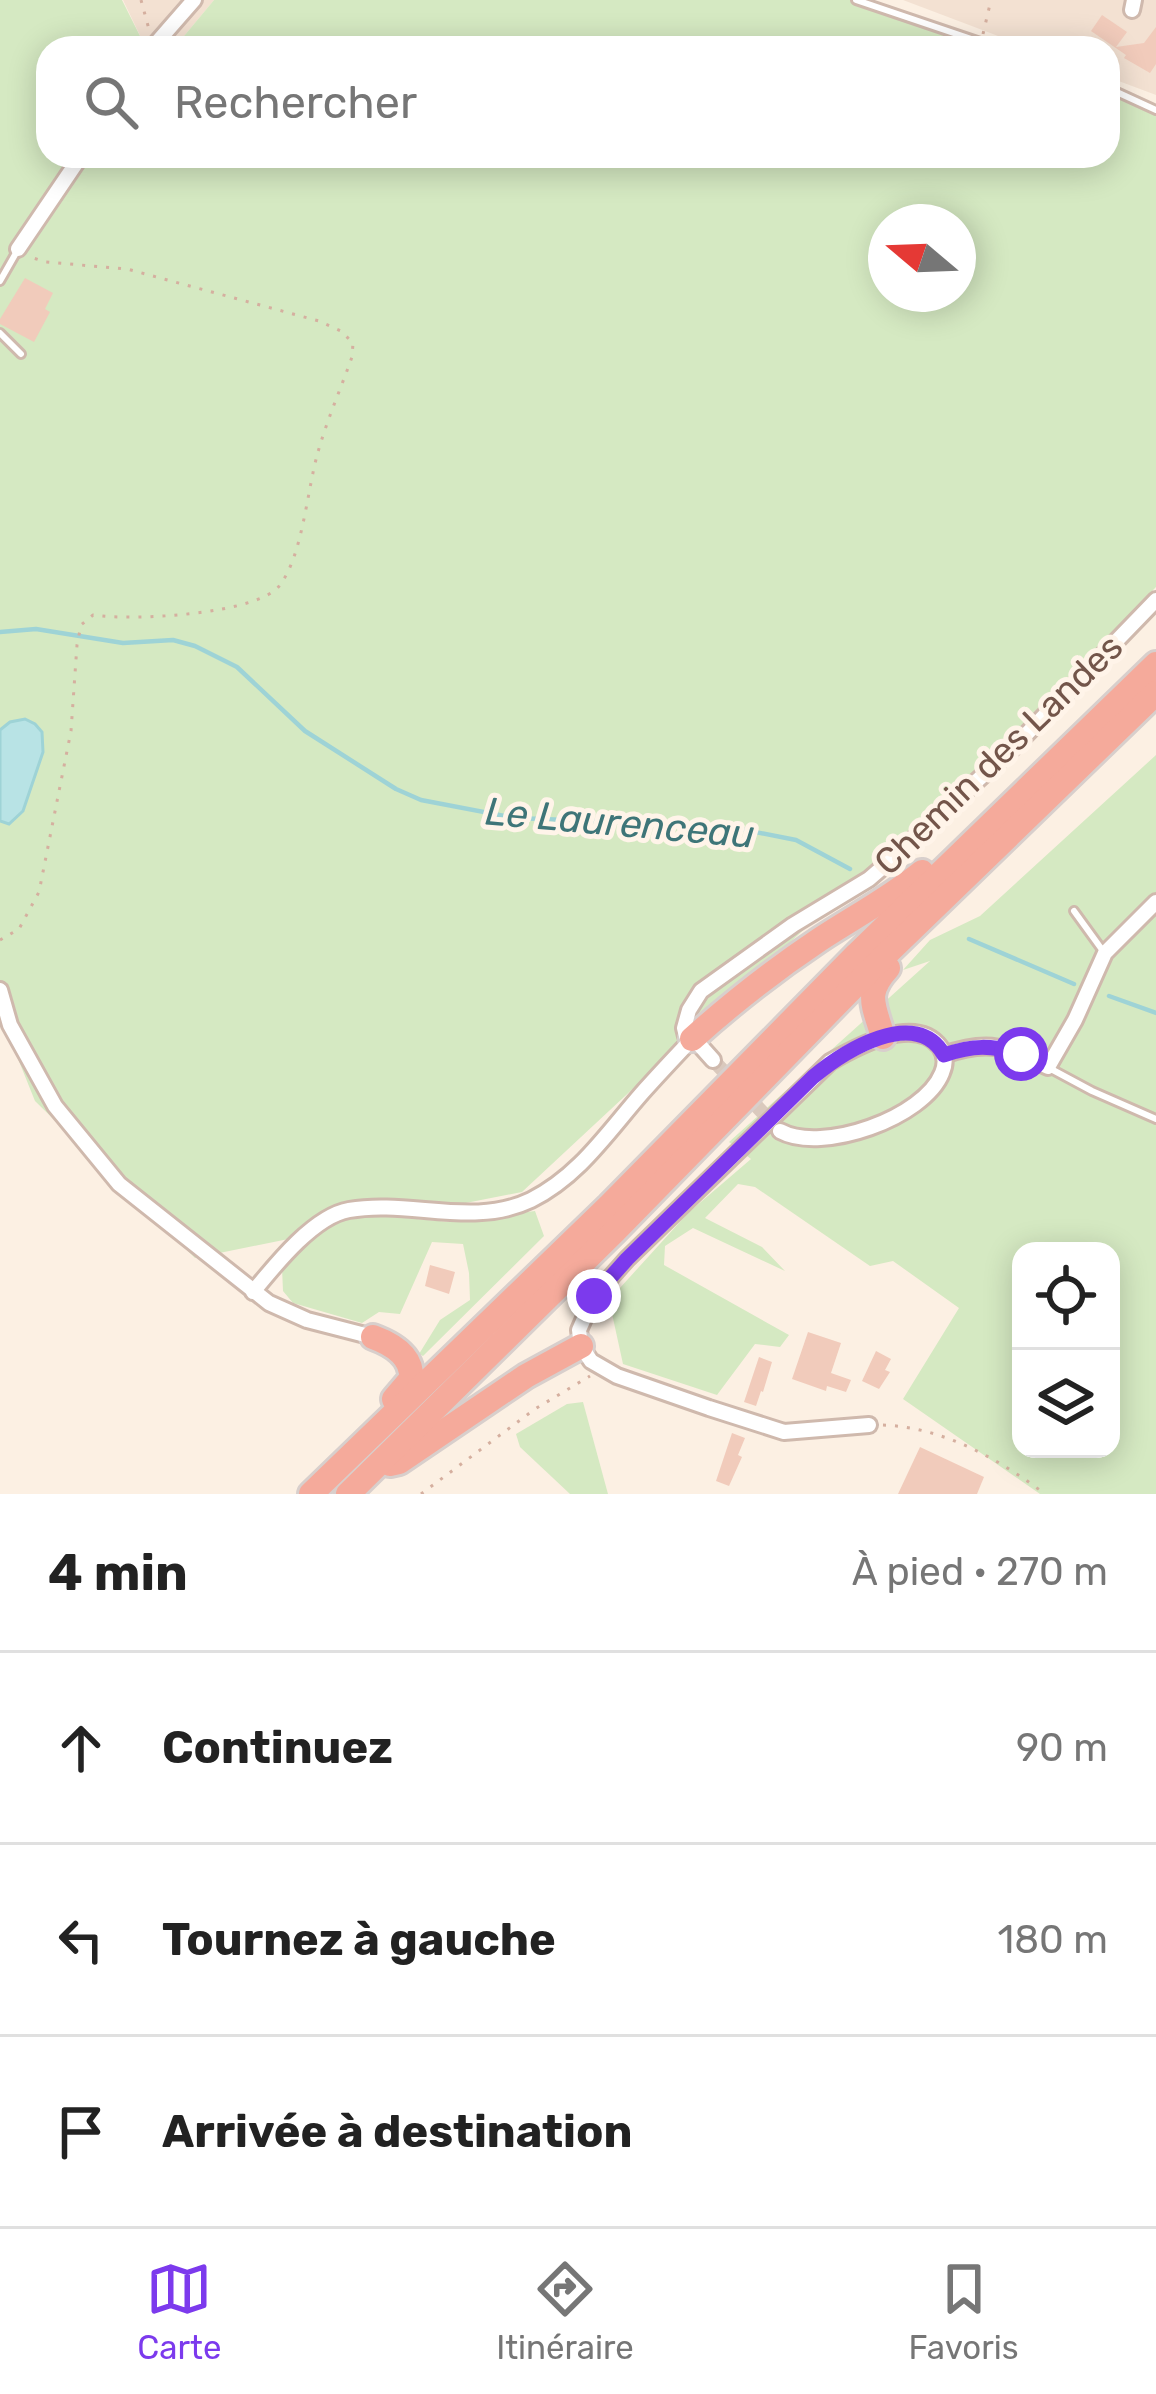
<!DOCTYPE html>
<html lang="fr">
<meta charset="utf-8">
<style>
:root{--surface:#fff;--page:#f6f6f6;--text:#222;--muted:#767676;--line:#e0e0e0;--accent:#7c3aed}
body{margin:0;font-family:Rubik,sans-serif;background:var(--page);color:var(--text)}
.controls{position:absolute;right:36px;bottom:36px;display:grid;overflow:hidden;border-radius:24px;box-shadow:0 6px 30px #0003}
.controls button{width:108px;height:108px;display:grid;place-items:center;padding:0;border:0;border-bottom:3px solid var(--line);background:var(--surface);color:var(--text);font:60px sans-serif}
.compass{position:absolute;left:868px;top:204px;width:108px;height:108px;border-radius:50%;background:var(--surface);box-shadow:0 6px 30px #0003;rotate:289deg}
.stop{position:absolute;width:36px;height:36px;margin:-27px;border:9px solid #7c3aed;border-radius:50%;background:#fff}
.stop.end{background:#7c3aed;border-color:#fff;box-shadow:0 3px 12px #0008}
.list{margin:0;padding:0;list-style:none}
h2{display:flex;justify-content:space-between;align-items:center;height:156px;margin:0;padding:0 48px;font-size:51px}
h2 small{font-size:39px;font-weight:400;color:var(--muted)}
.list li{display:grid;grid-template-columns:78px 1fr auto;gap:36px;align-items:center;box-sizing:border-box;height:192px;padding:0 48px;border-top:3px solid var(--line)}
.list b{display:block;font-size:45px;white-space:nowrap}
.list em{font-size:39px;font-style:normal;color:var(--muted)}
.icon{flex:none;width:66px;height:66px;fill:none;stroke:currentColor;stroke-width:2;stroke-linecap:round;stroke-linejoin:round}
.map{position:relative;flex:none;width:1156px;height:1494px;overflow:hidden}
.search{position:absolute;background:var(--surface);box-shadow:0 6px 30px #0003;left:36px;right:36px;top:36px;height:132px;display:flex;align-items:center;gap:30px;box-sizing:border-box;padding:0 42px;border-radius:36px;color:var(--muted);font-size:45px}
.sheet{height:732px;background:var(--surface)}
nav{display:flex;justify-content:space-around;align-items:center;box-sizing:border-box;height:168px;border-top:3px solid var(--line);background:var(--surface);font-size:33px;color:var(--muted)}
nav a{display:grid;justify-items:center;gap:6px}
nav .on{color:var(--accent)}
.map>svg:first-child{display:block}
</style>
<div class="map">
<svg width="1156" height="1494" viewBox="0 0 1156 1494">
<rect width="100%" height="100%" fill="#fcf0e3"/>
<g fill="#f3e1d2">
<polygon points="123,0 214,0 174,48 146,48"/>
<polygon points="903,0 1156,0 1156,95 1108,77 1108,48 1030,48"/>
</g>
<g fill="#d5e9c2" fill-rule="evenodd">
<path d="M0 0H122L146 48H48V156H1108V90L1156 107V587L1003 744 522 1192 395 1217 450 1222 535 1211 544 1236 423 1356 419 1354 440 1320 470 1300 469 1273 463 1244 432 1242 400 1314 379 1312 362 1323 293 1303 283 1291 282 1268 318 1233 195 1258 35 1101 0 1014ZM886 222H958V294H886Z"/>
<polygon points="214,0 864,0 994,48 174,48"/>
<path d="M1156 755V1494H1040L903 1399 959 1308 893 1261 870 1266 755 1187 738 1184 705 1218 762 1247 785 1271 693 1228 665 1246 664 1265 789 1335 780 1347 755 1344 717 1395 623 1364 609 1300 688 1213 751 1159 729 1142 930 961 903 970 930 940 980 916ZM1021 1251H1111V1449H1021Z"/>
<polygon points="583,1402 608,1494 570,1494 520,1447 516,1434 567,1404"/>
</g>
<polygon fill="#b8e3e5" stroke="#9ed3d6" stroke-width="3" points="25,719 35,724 42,732 43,752 23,811 9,824 0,821 0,730 10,722"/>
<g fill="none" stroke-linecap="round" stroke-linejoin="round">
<g stroke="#9ed3d6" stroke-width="4.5">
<polyline points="0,632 36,629 123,643 173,640 195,646 237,667 305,731 396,789 421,800 515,818 725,826 796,840 850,869"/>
<polyline points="969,939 1074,984"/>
<polyline points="1109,996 1156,1013"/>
</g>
</g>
<g fill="#f1cbbb">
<polygon points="1102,15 1127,32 1116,47 1144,43 1156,27 1156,64 1150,73 1124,58 1126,55 1091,31"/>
<polygon points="25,278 53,293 45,309 50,312 34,342 0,324 0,319"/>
<polygon points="430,1265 455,1272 449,1294 425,1286"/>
<polygon points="808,1332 841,1343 831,1373 851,1380 846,1392 827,1386 826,1391 792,1379"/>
<polygon points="876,1351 891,1359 885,1370 890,1372 879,1389 862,1381"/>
<polygon points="759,1357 772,1362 763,1392 761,1391 756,1406 744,1402"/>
<polygon points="732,1433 745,1438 738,1455 742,1457 729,1486 716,1481"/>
<polygon points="920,1447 984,1477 977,1494 898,1494"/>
</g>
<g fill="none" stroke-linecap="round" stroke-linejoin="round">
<polyline stroke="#dac9bd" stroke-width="14" stroke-dasharray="14 7" stroke-linecap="butt" points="713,1060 780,1131"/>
<g stroke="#cfb9ad" stroke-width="12">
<g id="lane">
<polyline points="856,0 998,48"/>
<polyline points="1108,88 1156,110"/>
<polyline points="0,281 16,253"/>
<polyline points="0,333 21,354"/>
<polyline points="1074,911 1103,951"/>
<polyline points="1051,1069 1092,1091 1156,1119"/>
</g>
</g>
<g stroke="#cfb9ad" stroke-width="20">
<g id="street">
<polyline points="1132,10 1134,0"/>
<polyline points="152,48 194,0"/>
<polyline points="18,249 81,156"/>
<polyline points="0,990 10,1025 55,1106 119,1184 269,1303 307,1320 373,1337"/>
<path d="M944 1055C989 1039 1006 1047 1048 1067L1075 1020 1105 953 1156 902"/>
<polyline points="713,1060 696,1041 686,1036 684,1028 689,1010 701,991 793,925 869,879 884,866 1015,746 1156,600"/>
<path d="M780 1131C822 1154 924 1118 942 1073 946 1064 946 1056 940 1047 915 1014 856 1047 830 1062L627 1259 594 1296 579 1330 581 1346 591 1361 617 1376 709 1408 784 1432 869 1425"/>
<path d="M253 1292C275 1265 314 1216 349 1210 409 1199 473 1228 531 1200 579 1176 607 1133 642 1093 658 1075 675 1057 692 1039"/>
</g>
</g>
<g stroke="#d8cfcc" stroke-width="30">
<g id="highway">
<path d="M883 1037C874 1005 864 994 888 968"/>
<path d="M692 1039C732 1003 774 970 819 940 854 917 890 898 922 872"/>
<path d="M373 1337C392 1344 413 1356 411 1379L394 1399"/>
<polyline points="390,1464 399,1462 526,1376 581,1346"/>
<polyline points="311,1494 609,1206 857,954 1156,664"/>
<polyline points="348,1494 615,1231 869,971 1156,693"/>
</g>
</g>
<g stroke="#d5af9f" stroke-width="3" stroke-dasharray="3 9" stroke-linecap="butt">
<polyline points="141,0 150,33"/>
<polyline points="983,34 991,0"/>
<path d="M0 940 19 929 39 892 71 731 77 645 81 625 93 615C130 621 258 615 280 585 303 554 307 490 318 452 327 420 341 388 352 357L353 343 341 331 319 321 127 269 46 262 30 257"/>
<path d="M883 1425C942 1427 999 1459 1045 1494"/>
<polyline points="421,1494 535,1409 590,1376"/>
</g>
<use href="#lane" stroke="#fff" stroke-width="6"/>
<use href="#street" stroke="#fff" stroke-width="14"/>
<use href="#highway" stroke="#f5aa9b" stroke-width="24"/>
</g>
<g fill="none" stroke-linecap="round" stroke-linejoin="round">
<path stroke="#7c3aed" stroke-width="15" d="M594 1296 627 1259 813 1077C843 1052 916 1005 944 1055 973 1045 991 1045 1021 1054"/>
</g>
<g text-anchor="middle" stroke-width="10" stroke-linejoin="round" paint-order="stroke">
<g font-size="36" fill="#73554a" stroke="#fff4e9">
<text transform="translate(998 754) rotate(-44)" y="13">Chemin des Landes</text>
</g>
<g font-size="39" font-style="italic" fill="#3e7578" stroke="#fff4e9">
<text transform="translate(620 822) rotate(5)" y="14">Le Laurenceau</text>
</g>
</g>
</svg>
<div class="controls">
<button><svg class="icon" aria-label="locate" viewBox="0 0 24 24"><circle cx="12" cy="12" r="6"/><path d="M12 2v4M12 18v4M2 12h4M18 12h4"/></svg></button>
<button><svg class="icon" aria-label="layers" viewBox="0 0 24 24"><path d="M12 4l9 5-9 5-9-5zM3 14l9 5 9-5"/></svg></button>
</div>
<svg class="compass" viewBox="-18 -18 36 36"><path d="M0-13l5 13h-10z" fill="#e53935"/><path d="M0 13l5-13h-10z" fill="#767676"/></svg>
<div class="stop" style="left:1021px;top:1054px"></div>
<div class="stop end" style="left:594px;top:1296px"></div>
<div class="search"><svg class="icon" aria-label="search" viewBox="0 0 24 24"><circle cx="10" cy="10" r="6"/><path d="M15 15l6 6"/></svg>Rechercher</div>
</div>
<section class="sheet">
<h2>4 min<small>À pied · 270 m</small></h2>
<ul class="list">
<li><svg class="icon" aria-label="ahead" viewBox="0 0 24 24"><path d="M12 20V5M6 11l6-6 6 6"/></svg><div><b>Continuez</b></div><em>90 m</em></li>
<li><svg class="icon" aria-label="left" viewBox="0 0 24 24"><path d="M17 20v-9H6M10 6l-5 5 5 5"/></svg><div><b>Tournez à gauche</b></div><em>180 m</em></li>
<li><svg class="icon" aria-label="arrive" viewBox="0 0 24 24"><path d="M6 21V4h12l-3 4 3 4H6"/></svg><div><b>Arrivée à destination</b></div></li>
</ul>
</section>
<nav>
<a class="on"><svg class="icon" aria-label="map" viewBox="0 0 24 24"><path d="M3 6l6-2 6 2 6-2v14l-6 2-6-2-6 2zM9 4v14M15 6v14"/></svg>Carte</a>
<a><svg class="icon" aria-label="directions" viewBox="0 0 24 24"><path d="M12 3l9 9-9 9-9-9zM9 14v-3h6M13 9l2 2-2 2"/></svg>Itinéraire</a>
<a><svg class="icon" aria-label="saved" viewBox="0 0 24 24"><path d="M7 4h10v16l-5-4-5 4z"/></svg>Favoris</a>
</nav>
